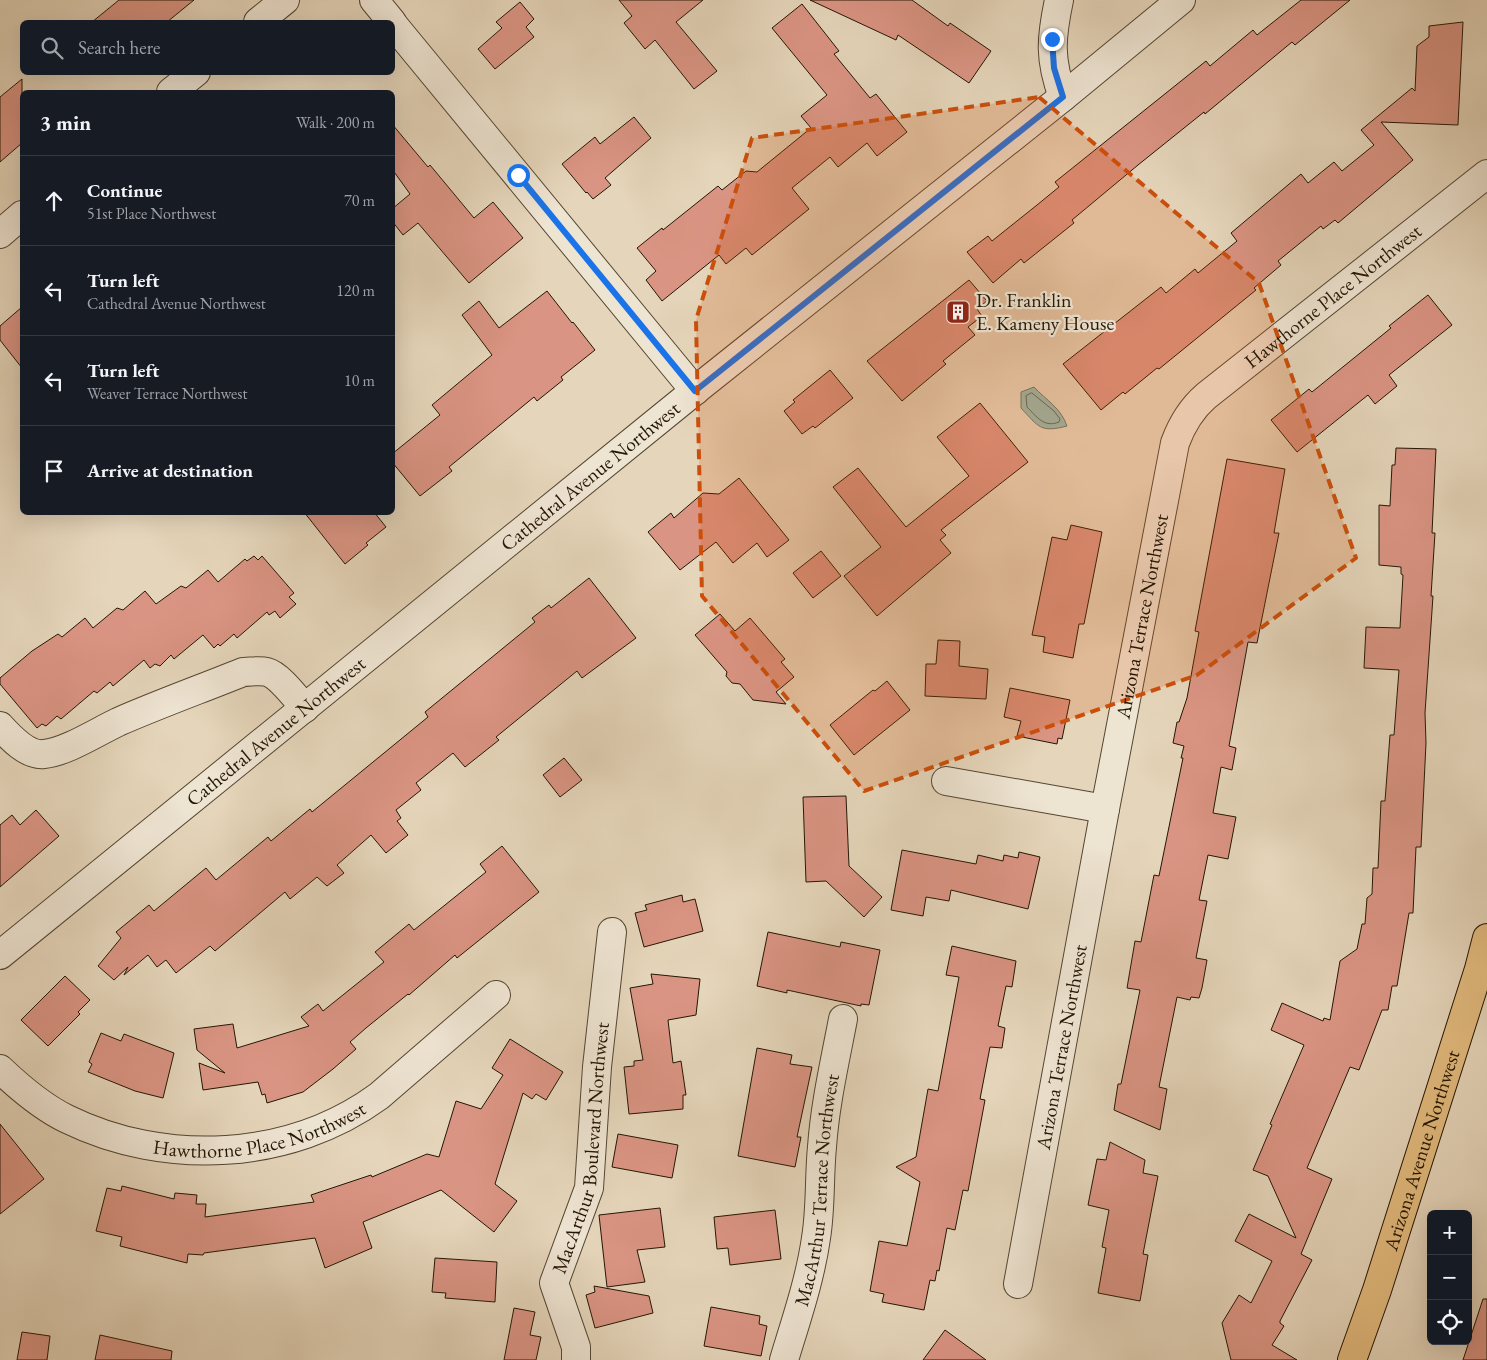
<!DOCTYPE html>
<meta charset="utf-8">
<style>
:root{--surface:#171b24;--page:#242831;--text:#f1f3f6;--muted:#9ea1a6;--line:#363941}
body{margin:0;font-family:"EB Garamond",serif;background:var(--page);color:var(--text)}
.controls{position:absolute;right:15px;bottom:15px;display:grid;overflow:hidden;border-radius:8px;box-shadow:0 5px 20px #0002}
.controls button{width:45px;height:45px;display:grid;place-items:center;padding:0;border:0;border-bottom:1px solid var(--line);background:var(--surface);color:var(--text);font:25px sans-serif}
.stop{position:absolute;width:15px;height:15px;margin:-11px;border:4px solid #1a73e8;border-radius:50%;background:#fff}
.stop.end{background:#1a73e8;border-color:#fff;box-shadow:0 1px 5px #0008}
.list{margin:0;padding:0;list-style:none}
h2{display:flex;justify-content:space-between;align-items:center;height:65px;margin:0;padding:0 20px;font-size:21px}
h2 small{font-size:16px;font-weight:400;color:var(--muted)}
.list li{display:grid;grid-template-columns:32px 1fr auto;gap:15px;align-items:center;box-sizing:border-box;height:90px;padding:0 20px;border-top:1px solid var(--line)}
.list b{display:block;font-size:19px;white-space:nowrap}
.list p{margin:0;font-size:16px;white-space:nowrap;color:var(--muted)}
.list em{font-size:16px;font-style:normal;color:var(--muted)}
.icon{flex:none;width:28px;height:28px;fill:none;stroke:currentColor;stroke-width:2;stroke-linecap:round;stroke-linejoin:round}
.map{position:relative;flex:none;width:1487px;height:1360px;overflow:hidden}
.search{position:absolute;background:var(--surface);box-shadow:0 5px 20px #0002;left:20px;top:20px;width:375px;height:55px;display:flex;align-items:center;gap:12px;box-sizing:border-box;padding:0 18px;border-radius:8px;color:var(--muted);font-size:19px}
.panel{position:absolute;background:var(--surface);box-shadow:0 5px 20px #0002;left:20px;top:90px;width:375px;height:425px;border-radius:8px}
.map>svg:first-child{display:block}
</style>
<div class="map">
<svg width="1487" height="1360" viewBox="0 0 1487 1360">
<rect width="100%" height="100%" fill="#e5d5ba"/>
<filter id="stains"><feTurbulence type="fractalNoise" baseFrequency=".004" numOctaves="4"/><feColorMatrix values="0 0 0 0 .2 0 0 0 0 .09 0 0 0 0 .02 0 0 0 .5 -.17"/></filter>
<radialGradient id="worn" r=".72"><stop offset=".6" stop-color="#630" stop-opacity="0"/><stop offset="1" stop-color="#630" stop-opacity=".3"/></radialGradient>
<path fill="#96b9ad" stroke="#687869" d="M1034 387C1046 400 1061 408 1067 426 1040 433 1039 427 1021 408V392Z"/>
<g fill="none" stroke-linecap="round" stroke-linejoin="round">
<path stroke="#5d6858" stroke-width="1" d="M1032 393 1054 411 1060 419 1059 422C1044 428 1037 417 1027 407L1026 396Z"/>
</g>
<g fill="#da9483" stroke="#241604">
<polygon points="119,0 194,0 167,22 92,22"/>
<polygon points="619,0 703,0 676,22 717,71 694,89 655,40 645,49 624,23 632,16"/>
<polygon points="810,0 912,0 948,26 950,23 991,51 969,83 898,35 896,40"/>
<polygon points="1301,0 1350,0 1295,45 1292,42 1205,114 1204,112 1138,165 1072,220 1074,223 1024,263 1021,259 993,283 967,252 988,236 992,241 1037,205 1059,187 1055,182 1206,61 1210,66 1253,30 1257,35"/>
<polygon points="520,2 534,19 526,27 534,37 495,69 478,49 502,28 496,22"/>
<polygon points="802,4 839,51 834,54 870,98 876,94 907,132 877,156 867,143 838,167 830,157 792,188 809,209 752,255 746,248 726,264 719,255 662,301 646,280 656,271 637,248 662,228 663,230 718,186 722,190 746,171 757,172 811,128 801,116 827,95 772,28"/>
<polygon points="1463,22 1458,125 1381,122 1413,160 1338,223 1335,220 1323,229 1321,226 1278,261 1281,265 1254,288 1256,290 1159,369 1157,368 1125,394 1123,392 1101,410 1063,364 1161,287 1166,293 1195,269 1198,273 1237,241 1231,233 1301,174 1308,183 1334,162 1342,171 1374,145 1361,130 1412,88 1415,91 1417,46 1429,37 1429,26"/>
<polygon points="22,79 22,143 0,162 0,97"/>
<polygon points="634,117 651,138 605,178 611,185 593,199 587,192 586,193 562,164 595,137 600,144"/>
<polygon points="392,124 428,167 430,165 474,218 493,202 523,238 469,283 418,223 403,235 392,221 392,209 410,194 392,169"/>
<polygon points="969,280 987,301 977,309 982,316 968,327 975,335 943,361 946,364 902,401 867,361"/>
<polygon points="547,291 572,323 573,322 595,350 561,377 563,380 537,401 534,397 449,467 452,471 420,496 392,462 392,454 440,415 432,405 492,355 462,315 479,301 499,328"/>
<polygon points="1428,295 1452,325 1389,375 1397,386 1375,404 1368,395 1297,452 1271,420 1309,389 1312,392 1391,328 1389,326"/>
<polygon points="22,307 22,368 0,340 0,326"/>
<polygon points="830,370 853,398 815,428 813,426 802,434 784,411 795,402 793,400"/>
<polygon points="980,403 1028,462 941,530 946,535 940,540 951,553 877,616 844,576 881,547 833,487 858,468 906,527 969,476 937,437"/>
<polygon points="1396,448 1436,449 1432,533 1435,533 1431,596 1433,596 1425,713 1426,743 1421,847 1416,847 1413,913 1409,913 1397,986 1392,986 1388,1010 1382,1010 1359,1070 1350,1067 1307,1168 1332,1179 1301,1254 1312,1260 1280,1321 1280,1323 1284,1326 1272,1345 1297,1360 1231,1360 1222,1323 1239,1295 1251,1303 1272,1261 1235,1241 1249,1214 1296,1238 1268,1176 1253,1170 1272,1125 1270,1124 1304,1045 1271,1030 1282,1003 1323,1021 1324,1018 1330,1020 1340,961 1357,949 1362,924 1365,924 1367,898 1372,894 1373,868 1378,868 1381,801 1385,801 1390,735 1394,735 1399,670 1364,668 1366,627 1400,628 1403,575 1401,574 1401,567 1379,565 1379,505 1390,506 1392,465 1395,465"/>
<polygon points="1227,459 1285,469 1274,533 1279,533 1257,643 1248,642 1229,746 1236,748 1232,770 1221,767 1213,813 1236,817 1228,859 1208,855 1199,900 1207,901 1196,958 1207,960 1202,988 1199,998 1191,997 1190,1000 1177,997 1159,1087 1167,1089 1160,1130 1114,1110 1118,1084 1121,1084 1140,990 1127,988 1135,941 1141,942 1154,875 1159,876 1183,758 1181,758 1184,746 1173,743 1177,722 1179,722 1187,698 1199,632 1195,631"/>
<polygon points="739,478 789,540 767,557 757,543 733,563 716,542 680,570 648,532 671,513 674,518 703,493 719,494"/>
<polygon points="304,512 374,512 386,527 366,543 368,545 345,564"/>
<polygon points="1071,525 1102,532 1084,624 1079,624 1073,658 1043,652 1045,637 1032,635 1052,537 1067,540"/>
<polygon points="821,551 841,576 813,598 793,573"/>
<polygon points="254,556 258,560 262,556 294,593 289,597 296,604 280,618 275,611 269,615 267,612 237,638 234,634 220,646 218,644 214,648 203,635 174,659 171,655 160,666 155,664 150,668 144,660 113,686 110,682 97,693 94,691 61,719 57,716 46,726 42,724 37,728 0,684 0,678 32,651 58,634 62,637 85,618 93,628 117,608 123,610 145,591 156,604 181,586 186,588 208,570 218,582 245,559 247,561"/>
<polygon points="589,578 636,638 582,678 577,671 496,737 499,740 465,767 453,753 416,783 421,790 396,810 401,818 397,821 408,835 386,853 371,835 337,865 344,873 327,886 317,877 290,899 285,892 215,951 210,946 176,973 166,960 157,967 148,955 124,975 128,967 114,980 98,966 121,938 116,932 149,905 154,911 206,868 216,880 268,837 271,841 310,809 312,812 428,717 425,712 535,622 532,618 549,605 551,608"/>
<polygon points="720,614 735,631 750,618 785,659 781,662 794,677 776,692 786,704 753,700 740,684 732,683 726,676 727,672 695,635"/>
<polygon points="938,640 960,641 959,666 988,669 986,699 925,696 926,664 936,664"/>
<polygon points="887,681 910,710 854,755 830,725 873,690 875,691"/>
<polygon points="1010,688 1070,700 1062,739 1058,738 1057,744 1017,736 1021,721 1004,717"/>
<polygon points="564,758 582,780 560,797 543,775"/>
<polygon points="846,796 849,866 882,897 864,917 826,881 806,882 803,797"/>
<polygon points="36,810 59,836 0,887 0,825 12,815 20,825"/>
<polygon points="502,846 539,892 457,958 455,955 409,995 408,994 366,1028 350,1042 356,1049 333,1069 303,1092 267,1103 265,1094 262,1095 258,1082 203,1090 199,1063 225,1073 197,1050 194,1029 233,1024 237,1048 309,1026 301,1017 318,1004 323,1011 384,962 375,952 409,924 414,930 486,872 480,864"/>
<polygon points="902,850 976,864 978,855 1003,861 1004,855 1018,858 1019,852 1040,857 1028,909 951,890 949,901 926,897 923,916 891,910"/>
<polygon points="682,895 683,902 695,899 703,931 644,947 635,913 647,910 645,905"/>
<polygon points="768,932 840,947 841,942 880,950 869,1005 861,1004 861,1006 787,990 787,993 757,986"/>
<polygon points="952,946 1016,961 1012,987 1006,986 998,1026 1005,1028 1002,1048 990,1047 980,1099 985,1100 968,1191 963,1190 955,1230 947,1228 939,1271 937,1270 935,1281 930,1280 924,1310 882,1302 884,1294 870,1291 879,1241 907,1246 920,1182 896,1167 916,1157 928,1089 938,1091 959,977 946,975"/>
<polygon points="651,974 700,979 696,1015 668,1020 673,1063 681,1061 686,1095 683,1095 683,1109 629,1114 624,1067 634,1066 634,1061 643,1060 630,988 653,984"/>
<polygon points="65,976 90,1000 78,1012 80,1014 48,1046 21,1020"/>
<polygon points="101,1033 121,1041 124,1034 174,1053 163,1098 135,1091 88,1072 92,1064 89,1062"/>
<polygon points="510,1039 563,1072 546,1100 536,1094 532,1099 523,1093 495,1184 517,1201 494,1232 441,1190 363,1222 372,1248 325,1268 315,1238 204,1253 203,1255 188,1254 187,1263 120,1246 122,1237 96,1231 107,1188 121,1191 122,1186 174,1199 175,1193 197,1195 196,1204 206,1204 205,1217 314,1202 311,1195 371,1175 372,1177 427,1154 439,1157 456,1101 481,1109 503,1075 492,1068"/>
<polygon points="757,1048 792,1055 790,1064 812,1067 797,1137 801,1137 795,1167 738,1156"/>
<polygon points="0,1124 44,1179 0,1214"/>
<polygon points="618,1134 678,1145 672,1178 612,1167"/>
<polygon points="1110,1142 1145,1160 1143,1173 1158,1176 1143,1254 1148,1255 1140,1301 1098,1293 1106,1248 1102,1247 1109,1210 1088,1205 1097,1159 1106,1160"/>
<polygon points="660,1208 665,1247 637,1250 645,1282 607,1287 599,1215"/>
<polygon points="775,1210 781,1259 730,1265 728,1248 717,1249 714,1217"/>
<polygon points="435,1258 497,1262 495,1302 445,1298 446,1293 432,1292"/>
<polygon points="594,1286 649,1296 653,1313 595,1328 586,1295 595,1292"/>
<polygon points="1483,1299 1487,1299 1487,1360 1463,1360"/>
<polygon points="711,1307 760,1316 759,1324 767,1326 761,1356 704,1346"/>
<polygon points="514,1308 535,1312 530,1335 541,1337 536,1360 504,1360"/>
<polygon points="945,1330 986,1360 923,1360"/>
<polygon points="22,1332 50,1336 47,1360 17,1360"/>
<polygon points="100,1335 172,1351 171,1360 95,1360"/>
</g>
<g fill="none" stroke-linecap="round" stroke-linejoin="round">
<g stroke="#544632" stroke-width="30">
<g id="minor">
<polyline points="374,0 392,22"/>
<path d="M1059 0C1051 38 1049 59 1063 97"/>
<polyline points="258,22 285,0"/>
<polyline points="392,23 695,391"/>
<polyline points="171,92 196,72"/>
<polyline points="0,234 22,215"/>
<path d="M0 726C10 737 27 756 44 754 66 752 97 732 118 722 159 704 201 689 243 672 251 672 259 670 267 672 279 675 296 698 305 708"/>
<polyline points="946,781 1105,809"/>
<path id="s1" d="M0 955 702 385 1063 97 1181 0"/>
<path id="s2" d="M0 1069C20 1088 42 1107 67 1119 165 1167 290 1161 379 1096L496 995"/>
<path id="s3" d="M1018 1284 1105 809 1175 443C1182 424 1191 409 1206 396L1487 174"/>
<path id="s4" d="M576 1360V1347L554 1283 589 1188 597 1067 612 932"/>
<path id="s5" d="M784 1360C796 1320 810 1280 816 1238 821 1208 819 1177 822 1147 825 1104 835 1061 843 1019"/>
</g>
</g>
<g stroke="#241604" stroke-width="30">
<g id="primary">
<path id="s6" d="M1352 1360 1377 1290 1479 969 1487 938"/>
</g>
</g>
<use href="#minor" stroke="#eee4d2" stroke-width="28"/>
<use href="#primary" stroke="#e2ba7d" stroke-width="28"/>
</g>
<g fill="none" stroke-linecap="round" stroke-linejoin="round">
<polyline stroke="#1a73e8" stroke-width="6" points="518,175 695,391 1063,97 1054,68 1052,39"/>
</g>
<path fill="#cb4f0b" fill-opacity="0.2" stroke="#cb4f0b" stroke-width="4" stroke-dasharray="10 6" stroke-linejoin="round" d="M1039 97 1259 283 1356 558 1197 675 864 791 702 596 696 320 752 138Z"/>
<defs>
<g id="building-square" transform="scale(1.25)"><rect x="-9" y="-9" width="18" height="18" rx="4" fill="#8f2418" stroke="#eee4d2"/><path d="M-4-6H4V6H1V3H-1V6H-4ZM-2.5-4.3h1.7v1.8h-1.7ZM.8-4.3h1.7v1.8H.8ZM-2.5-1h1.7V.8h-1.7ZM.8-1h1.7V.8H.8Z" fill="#fff"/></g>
</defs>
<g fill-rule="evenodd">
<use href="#building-square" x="958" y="312"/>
</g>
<g text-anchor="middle" stroke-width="4.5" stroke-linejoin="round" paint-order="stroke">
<g font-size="20" fill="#241604" stroke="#eee4d2">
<text dy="7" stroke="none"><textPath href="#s3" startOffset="1074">Hawthorne Place Northwest</textPath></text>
<text dy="7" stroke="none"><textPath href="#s1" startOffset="760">Cathedral Avenue Northwest</textPath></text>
<text dy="7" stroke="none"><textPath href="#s3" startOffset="679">Arizona Terrace Northwest</textPath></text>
<text dy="7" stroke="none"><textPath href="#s1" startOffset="355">Cathedral Avenue Northwest</textPath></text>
<text dy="7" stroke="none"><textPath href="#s3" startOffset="241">Arizona Terrace Northwest</textPath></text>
<text dy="7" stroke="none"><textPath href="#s2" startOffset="284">Hawthorne Place Northwest</textPath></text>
<text dy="7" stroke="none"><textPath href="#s4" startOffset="220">MacArthur Boulevard Northwest</textPath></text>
<text dy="7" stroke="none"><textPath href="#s6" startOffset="221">Arizona Avenue Northwest</textPath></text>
<text dy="7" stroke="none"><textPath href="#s5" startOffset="174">MacArthur Terrace Northwest</textPath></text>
</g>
<g font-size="20" fill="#241604" stroke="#eee4d2" text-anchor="start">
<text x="976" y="307">Dr. Franklin<tspan x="976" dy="23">E. Kameny House</tspan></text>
</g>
</g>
<rect width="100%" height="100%" filter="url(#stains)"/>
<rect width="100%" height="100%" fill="url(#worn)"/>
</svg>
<div class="controls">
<button>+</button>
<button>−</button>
<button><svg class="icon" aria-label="locate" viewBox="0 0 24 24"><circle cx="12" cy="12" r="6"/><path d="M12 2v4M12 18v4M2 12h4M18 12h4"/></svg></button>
</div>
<div class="stop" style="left:518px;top:175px"></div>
<div class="stop end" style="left:1052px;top:39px"></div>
<div class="search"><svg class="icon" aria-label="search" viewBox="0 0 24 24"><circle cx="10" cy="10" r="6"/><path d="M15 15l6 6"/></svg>Search here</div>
<section class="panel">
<h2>3 min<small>Walk · 200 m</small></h2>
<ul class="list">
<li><svg class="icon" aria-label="ahead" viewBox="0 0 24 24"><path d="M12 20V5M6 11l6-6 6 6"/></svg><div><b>Continue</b><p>51st Place Northwest</p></div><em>70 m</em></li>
<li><svg class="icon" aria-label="left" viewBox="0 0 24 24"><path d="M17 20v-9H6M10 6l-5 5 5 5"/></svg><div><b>Turn left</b><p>Cathedral Avenue Northwest</p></div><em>120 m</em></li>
<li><svg class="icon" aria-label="left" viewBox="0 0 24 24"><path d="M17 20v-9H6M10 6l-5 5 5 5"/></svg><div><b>Turn left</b><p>Weaver Terrace Northwest</p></div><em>10 m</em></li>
<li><svg class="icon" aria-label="arrive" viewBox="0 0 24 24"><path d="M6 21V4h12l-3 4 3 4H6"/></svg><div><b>Arrive at destination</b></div></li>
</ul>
</section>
</div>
